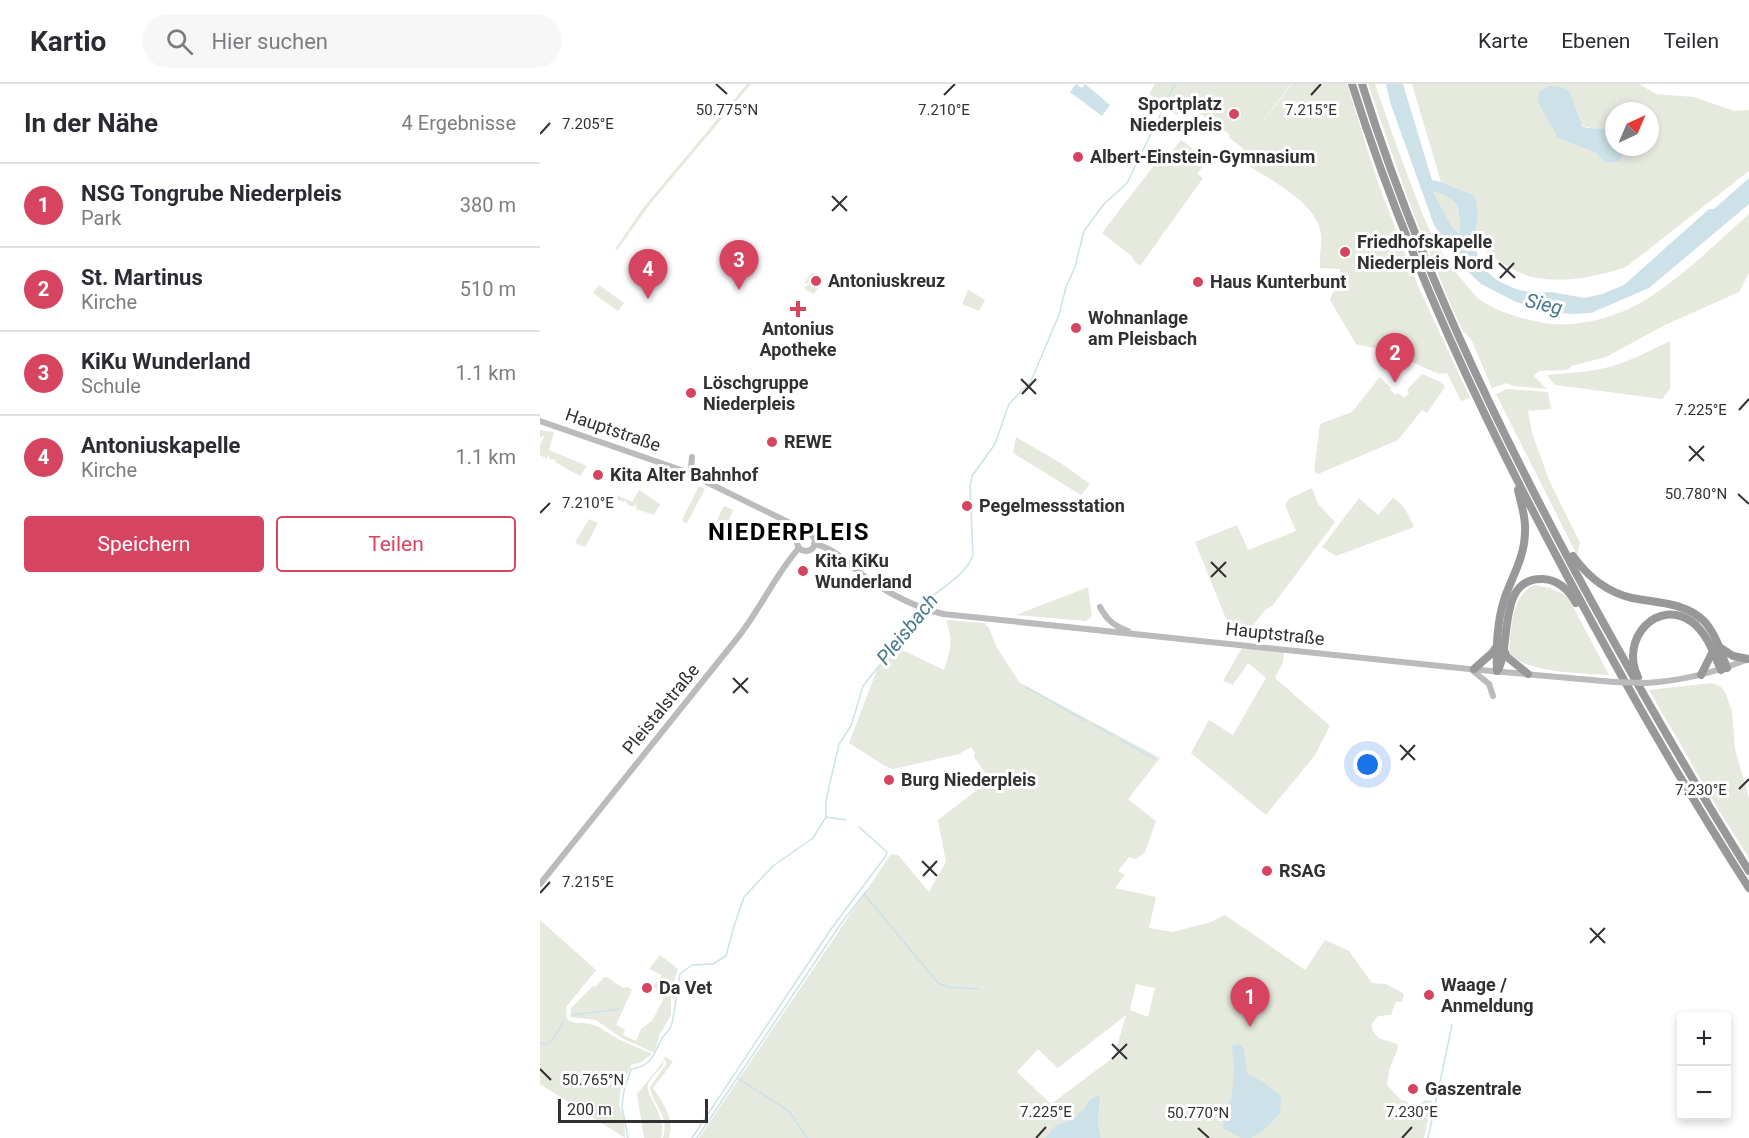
<!DOCTYPE html>
<html lang="de">
<meta charset="utf-8">
<style>
:root{--surface:#fff;--page:#f7f7f7;--text:#2b2b33;--muted:#7c7c81;--line:#e1e1e2;--accent:#d74460}
body{margin:0;font-family:Roboto,sans-serif;background:var(--page);color:var(--text)}
.controls{position:absolute;right:18px;bottom:18px;display:grid;overflow:hidden;border-radius:6px;box-shadow:0 3px 9px #0003}
.controls button{width:54px;height:54px;display:grid;place-items:center;padding:0;border:0;border-bottom:2px solid var(--line);background:var(--surface);color:var(--text);font:30px sans-serif}
.compass{position:absolute;left:1065px;top:18px;width:54px;height:54px;border-radius:50%;background:var(--surface);box-shadow:0 3px 9px #0003;rotate:44deg}
.scale{position:absolute;left:18px;bottom:15px;width:150px;box-sizing:border-box;padding-left:6px;border:3px solid #313131;border-top:0;font-size:16px;line-height:21px;white-space:nowrap;color:#313131;-webkit-text-stroke:4px #fff;paint-order:stroke}
.you{position:absolute;left:828px;top:681px;width:21px;height:21px;margin:-15px;border:4px solid #fff;border-radius:50%;background:#1a73e8;box-shadow:0 0 0 9px #1a73e833}
.badge{display:grid;place-items:center;width:39px;height:39px;border-radius:50%;background:var(--accent);color:#fff;font-size:20px;font-weight:700}
.pin{position:absolute;translate:-50% -50px;filter:drop-shadow(0 2px 3px #0008)}
.pin::after{content:'';position:absolute;top:32px;width:21px;height:18px;background:inherit;clip-path:polygon(0 0,100% 0,50% 100%)}
.list{margin:0;padding:0;list-style:none}
h2{display:flex;justify-content:space-between;align-items:center;height:78px;margin:0;padding:0 24px;font-size:26px}
h2 small{font-size:20px;font-weight:400;color:var(--muted)}
.list li{display:grid;grid-template-columns:39px 1fr auto;gap:18px;align-items:center;box-sizing:border-box;height:84px;padding:0 24px;border-top:2px solid var(--line)}
.list b{display:block;font-size:22px;white-space:nowrap}
.list p{margin:0;font-size:20px;white-space:nowrap;color:var(--muted)}
.list em{font-size:20px;font-style:normal;color:var(--muted)}
.actions{display:flex;gap:12px;padding:18px 24px}
.actions a{flex:1;padding:14px 0;border:2px solid var(--accent);border-radius:6px;text-align:center;font-size:21px;color:var(--accent)}
.actions .main{background:var(--accent);color:#fff}
.icon{flex:none;width:33px;height:33px;fill:none;stroke:currentColor;stroke-width:2;stroke-linecap:round;stroke-linejoin:round}
.map{position:relative;flex:none;width:1209px;height:1054px;overflow:hidden}
header{display:flex;align-items:center;gap:36px;box-sizing:border-box;height:84px;padding:0 30px;background:var(--surface);border-bottom:2px solid var(--line)}
header strong{font-size:28px}
nav{display:flex;gap:33px;margin-inline-start:auto;font-size:21px}
.search{width:420px;height:54px;background:var(--page);display:flex;align-items:center;gap:15px;box-sizing:border-box;padding:0 21px;border-radius:33px;color:var(--muted);font-size:22px}
main{display:flex}
aside{flex:1;background:var(--surface)}
.map>svg:first-child{display:block}
</style>
<header>
<strong>Kartio</strong>
<div class="search"><svg class="icon" aria-label="search" viewBox="0 0 24 24"><circle cx="10" cy="10" r="6"/><path d="M15 15l6 6"/></svg>Hier suchen</div>
<nav><a>Karte</a><a>Ebenen</a><a>Teilen</a></nav>
</header>
<main>
<aside>
<h2>In der Nähe<small>4 Ergebnisse</small></h2>
<ul class="list">
<li><span class="badge">1</span><div><b>NSG Tongrube Niederpleis</b><p>Park</p></div><em>380 m</em></li>
<li><span class="badge">2</span><div><b>St. Martinus</b><p>Kirche</p></div><em>510 m</em></li>
<li><span class="badge">3</span><div><b>KiKu Wunderland</b><p>Schule</p></div><em>1.1 km</em></li>
<li><span class="badge">4</span><div><b>Antoniuskapelle</b><p>Kirche</p></div><em>1.1 km</em></li>
</ul>
<div class="actions"><a class="main">Speichern</a><a>Teilen</a></div>
</aside>
<div class="map">
<svg width="1209" height="1054" viewBox="0 0 1209 1054">
<rect width="100%" height="100%" fill="#fff"/>
<g fill="#e5e9de" fill-rule="evenodd">
<polygon points="207,0 211,0 111,119 77,166 75,165 103,124"/>
<path d="M615 0H751L709 56 752 0H807L838 99 878 202 930 314 921 317 907 289 899 290 847 267 816 260 790 216 798 196 800 185 780 184C779 173 782 162 781 151 779 118 723 92 699 76L703 70V64L689 54 690 52 688 49 646 20 637 31 609 10Z"/>
<path d="M828 0H835C847 35 859 69 872 103 886 140 897 169 924 198 929 204 934 211 939 215 954 226 976 233 994 237 1027 246 1070 236 1100 219 1141 195 1174 161 1209 130V189L1199 208 1125 241 1066 273 1031 282 1028 286 999 287 994 292 1007 305 973 302 967 299 952 304 931 255 922 246 907 212 870 121Z"/>
<path d="M872 0H1099L1116 10 1154 13 1194 27 1209 26V87L1086 183C1059 192 1027 199 998 194 975 191 951 172 934 157L938 132 931 110 901 98ZM1030 8C1040 43 1033 44 1072 45L1074 47V27H1110V63H1084L1085 66 1066 79 1056 69 1018 54Z"/>
<polygon points="641,56 667,76 657,90 663,94 600,182 594,177 593,173 562,149 625,67 630,70"/>
<path d="M890 107C917 109 919 123 920 146L918 149C898 136 894 132 890 107Z"/>
<polygon points="272,188 283,195 274,210 266,206 264,203 272,199 277,201 275,193 272,198 264,200"/>
<polygon points="59,201 84,219 78,227 53,209"/>
<polygon points="428,206 445,216 439,227 422,220"/>
<path d="M1130 257V305L1122 315 1015 301 1007 291C1029 289 1051 288 1073 282 1093 276 1111 266 1130 257Z"/>
<polygon points="882,290 901,298 905,303 887,329 882,326 858,356 778,390 774,387 780,340 812,328 840,293 851,304 850,306 856,311 858,309 864,314 869,309 867,306"/>
<polygon points="967,305 1008,308 1011,325 988,327 992,349 1009,396 1040,459 1037,471 956,310"/>
<polygon points="0,346 14,348 9,366 47,382 40,392 15,378 16,376 10,375 8,371 7,375 0,371 0,361 5,351 0,354"/>
<polygon points="476,353 522,380 550,400 541,411 473,369"/>
<polygon points="159,402 165,405 147,439 145,439 142,436"/>
<polygon points="772,404 778,420 795,438 733,521 725,526 704,553 693,552 655,458 697,441 708,466 756,447 745,421 749,415"/>
<polygon points="99,406 120,420 114,431 96,425 97,422 95,421 93,423 87,420 87,418 85,417 83,418 77,415 77,411 92,418"/>
<path d="M819 414 838 431 853 414C864 420 869 432 874 443L796 472 782 463Z"/>
<polygon points="184,422 193,426 184,447 173,444"/>
<polygon points="49,435 58,439 45,463 35,459"/>
<path d="M994 501 1011 504 1028 513 1069 591C1042 589 993 589 971 572L969 565C972 542 971 513 994 501Z"/>
<polygon points="548,503 552,532 546,537 476,531"/>
<path d="M406 536 444 539 449 544 457 564 480 599 620 674 588 715 616 737 605 768 596 775 589 773 578 787 585 791 575 804 616 813 609 844 633 848 671 838 685 831 765 886 785 856 809 867 832 899 846 900 864 910 862 918H856L851 931 838 932 832 940V946L838 954 857 960 858 964 849 986 847 1001 862 1017 865 1016 874 1024 885 1016 892 1017 884 1054H561L558 1040 560 1012 550 1015 544 1025 530 1037 516 1041 505 1054H159L351 770 358 771 389 808 406 778 398 736 450 696 434 673 435 669 431 663 419 670 353 685 345 682 309 659 338 583 356 563 404 586C411 565 413 557 406 536ZM596 900 615 904 608 933 590 926ZM586 931 574 973 511 1020 477 988 498 965 518 984Z"/>
<polygon points="703,562 744,566 743,578 735,594 790,642 775,671 726,731 651,669 669,636 693,651 726,594 708,579 693,601 683,597"/>
<polygon points="1172,599 1181,603 1186,610 1192,628 1195,665 1209,714 1209,774 1178,725 1109,606"/>
<polygon points="0,836 56,886 26,923 27,935 34,939 45,939 57,942 78,955 112,970 100,979 92,980 81,1003 79,1021 84,1035 85,1054 0,1000"/>
<polygon points="120,871 138,885 131,907 131,931 120,950 114,969 80,953 56,936 30,933 31,924 53,902 55,903 64,893 67,893 83,904 88,903 92,906 76,941 85,945 83,951 96,957 101,945 112,937 125,912 116,907 117,905 113,902 122,891 109,885"/>
<path d="M126 973 133 978 113 1004C123 1019 135 1035 129 1054H123C130 1031 113 1022 110 1003L127 979 123 974Z"/>
<path d="M123 975V981C119 987 111 993 108 1000 104 1010 128 1032 121 1054H104L97 1010 122 979Z"/>
</g>
<g fill="#cce1e8" fill-rule="evenodd">
<polygon points="536,0 542,4 545,0 570,21 562,32 530,8"/>
<path d="M846 0H863L892 96 901 98 931 110 936 116 938 132 934 157 939 177 945 186 958 197 978 206 996 209 1012 208 1044 214 1062 210 1084 201 1169 125H1174L1209 94V120L1109 204 1051 229 1033 230 1006 228 974 217 941 200 924 184 907 162 894 141 850 18ZM892 107C918 114 919 120 920 146L918 149 908 140 899 136 893 125 890 108Z"/>
<polygon points="1009,2 1021,3 1030,8 1042,42 1047,44 1072,45 1074,47 1074,63 1084,63 1085,66 1080,77 1066,79 1056,69 1018,54 998,18 999,8"/>
<polygon points="699,960 704,965 707,989 726,1000 741,1012 740,1029 724,1046 711,1054 701,1054 683,1044 685,1026 692,1013 694,983 692,962"/>
<polygon points="560,1011 558,1040 561,1054 505,1054 516,1041 530,1037 544,1025 550,1015"/>
</g>
<g fill="none" stroke-linecap="round" stroke-linejoin="round">
<g stroke="#cce1e8" stroke-width="1.5">
<path d="M382 520C398 506 427 491 433 471L430 403 432 392 455 360 469 320 491 297 519 231 526 203 535 183 544 147 564 120 587 99 635 0"/>
<polyline points="486,603 546,637"/>
<polyline points="552,640 573,651"/>
<polyline points="579,655 615,675"/>
<polyline points="286,733 306,736"/>
<polyline points="326,807 324,810 398,899 408,903 438,905"/>
<polyline points="32,931 80,925"/>
<polyline points="0,959 7,960 12,956 24,937"/>
<polyline points="199,995 250,1028 267,1054"/>
<path d="M88 1054 82 1023 84 1006 91 985C112 983 114 969 122 954 125 950 129 947 131 942 135 932 137 903 140 890L152 881 173 880 186 872 194 842 204 813 233 782 273 754 286 733V716L299 660 311 642 323 602 347 572 379 524"/>
<polyline points="152,1054 291,845 345,773 347,768 319,743"/>
<polyline points="157,1054 300,841 324,810"/>
<polyline points="888,1054 912,941"/>
</g>
<polyline stroke="#cce1e8" stroke-width="9" points="885,103 908,146"/>
<g stroke="#bbb" stroke-width="6">
<polyline points="0,337 144,387 250,439 261,451"/>
<polyline points="152,373 151,384 158,391"/>
<circle cx="266" cy="458" r="9"/>
<path d="M274 460C295 464 308 480 324 492 349 510 374 523 403 530L929 585 1074 598"/>
<path d="M560 523C567 536 574 542 588 547"/>
<polyline points="932,586 949,600 953,612"/>
<path d="M1106 599C1141 597 1173 589 1206 576"/>
<path d="M0 800 199 552C221 524 235 491 259 464"/>
</g>
<g stroke="#989898" stroke-width="8">
<path d="M812 0C866 171 942 333 1026 490 1083 597 1143 702 1209 804"/>
<path d="M822 0C875 170 952 332 1036 489 1091 590 1148 690 1209 787"/>
<path d="M1033 472C1048 493 1066 508 1092 514 1117 519 1145 518 1165 538 1176 551 1181 568 1187 584"/>
<polyline points="1181,564 1193,572 1208,575"/>
<polyline points="964,566 967,573 988,590"/>
<polyline points="934,585 952,569 957,562"/>
<path d="M958 586C972 559 957 493 1003 495 1018 496 1029 506 1036 519"/>
<path d="M957 587C956 563 957 536 965 513 973 491 985 472 985 447 986 433 981 420 978 406"/>
<polyline points="1161,591 1173,567"/>
<path d="M1098 593C1079 555 1118 513 1152 538 1167 549 1174 570 1181 586"/>
</g>
<polyline stroke="#bbb" stroke-width="6" points="1074,598 1106,599"/>
</g>
<path fill="none" stroke="#313131" stroke-width="2" d="M176 0 187 10M404 11 415 0M771 11 781 0M0 50 10 39M292 112 307 127M292 127 307 112M959 179 975 194M960 194 974 179M481 295 496 310M482 310 496 295M1199 326 1209 315M1149 362 1164 377M1149 377 1164 362M1198 410 1209 420M0 429 10 419M671 478 686 493M671 493 686 478M193 594 208 609M193 609 208 594M860 661 875 676M861 676 875 661M1199 705 1209 695M382 777 397 792M383 792 397 777M0 809 10 798M1050 844 1065 859M1050 859 1065 844M572 960 587 975M572 975 587 960M0 985 11 996M658 1044 669 1054M496 1054 506 1043M862 1054 872 1043"/>
<g fill="#d74460" stroke="#fff" stroke-width="2">
<circle cx="694" cy="30" r="6"/>
<circle cx="538" cy="73" r="6"/>
<circle cx="805" cy="168" r="6"/>
<circle cx="276" cy="197" r="6"/>
<circle cx="658" cy="198" r="6"/>
<path d="M255 216h6v6h6v6h-6v6h-6v-6h-6v-6h6z"/>
<circle cx="536" cy="244" r="6"/>
<circle cx="151" cy="309" r="6"/>
<circle cx="232" cy="358" r="6"/>
<circle cx="58" cy="391" r="6"/>
<circle cx="427" cy="422" r="6"/>
<circle cx="263" cy="487" r="6"/>
<circle cx="349" cy="696" r="6"/>
<circle cx="727" cy="787" r="6"/>
<circle cx="107" cy="904" r="6"/>
<circle cx="889" cy="911" r="6"/>
<circle cx="873" cy="1005" r="6"/>
</g>
<g text-anchor="middle" stroke-width="6" stroke-linejoin="round" paint-order="stroke">
<g font-size="18" font-weight="bold" fill="#313131" stroke="#fff" text-anchor="start">
<text x="682" y="26" text-anchor="end">Sportplatz<tspan x="682" dy="21">Niederpleis</tspan></text>
<text x="550" y="79">Albert-Einstein-Gymnasium</text>
<text x="817" y="164">Friedhofskapelle<tspan x="817" dy="21">Niederpleis Nord</tspan></text>
<text x="288" y="203">Antoniuskreuz</text>
<text x="670" y="204">Haus Kunterbunt</text>
<text x="548" y="240">Wohnanlage<tspan x="548" dy="21">am Pleisbach</tspan></text>
<text x="258" y="251" text-anchor="middle">Antonius<tspan x="258" dy="21">Apotheke</tspan></text>
<text x="163" y="305">Löschgruppe<tspan x="163" dy="21">Niederpleis</tspan></text>
<text x="244" y="364">REWE</text>
<text x="70" y="397">Kita Alter Bahnhof</text>
<text x="439" y="428">Pegelmessstation</text>
<text x="275" y="483">Kita KiKu<tspan x="275" dy="21">Wunderland</tspan></text>
<text x="361" y="702">Burg Niederpleis</text>
<text x="739" y="793">RSAG</text>
<text x="901" y="907">Waage /<tspan x="901" dy="21">Anmeldung</tspan></text>
<text x="119" y="910">Da Vet</text>
<text x="885" y="1011">Gaszentrale</text>
</g>
<g font-size="18" fill="#313131" stroke="#fff">
<text transform="translate(73 346) rotate(19)" y="6">Hauptstraße</text>
<text transform="translate(735 550) rotate(6)" y="6">Hauptstraße</text>
<text transform="translate(121 625) rotate(-51)" y="6">Pleistalstraße</text>
</g>
<g font-size="20" font-style="italic" fill="#45798d" stroke="#fff">
<text transform="translate(1004 220) rotate(13)" y="7">Sieg</text>
<text transform="translate(367 545) rotate(-51)" y="7">Pleisbach</text>
</g>
<g font-size="24" font-weight="bold" letter-spacing="1.5" fill="#000" stroke="#fff">
<text x="249" y="456">NIEDERPLEIS</text>
</g>
</g>
<g font-size="15" text-anchor="middle" fill="#313131" stroke="#fff" stroke-width="6" stroke-linejoin="round" paint-order="stroke">
<text x="187" y="31">50.775°N</text>
<text x="404" y="31">7.210°E</text>
<text x="771" y="31">7.215°E</text>
<text x="48" y="45">7.205°E</text>
<text x="1161" y="331">7.225°E</text>
<text x="1156" y="415">50.780°N</text>
<text x="48" y="424">7.210°E</text>
<text x="1161" y="711">7.230°E</text>
<text x="48" y="803">7.215°E</text>
<text x="53" y="1001">50.765°N</text>
<text x="506" y="1033">7.225°E</text>
<text x="872" y="1033">7.230°E</text>
<text x="658" y="1034">50.770°N</text>
</g>
</svg>
<div class="controls">
<button>+</button>
<button>−</button>
</div>
<svg class="compass" viewBox="-18 -18 36 36"><path d="M0-13l5 13h-10z" fill="#e53935"/><path d="M0 13l5-13h-10z" fill="#7c7c81"/></svg>
<div class="scale">200 m</div>
<div class="you"></div>
<div class="pin badge" style="left:710px;top:943px">1</div>
<div class="pin badge" style="left:855px;top:299px">2</div>
<div class="pin badge" style="left:199px;top:206px">3</div>
<div class="pin badge" style="left:108px;top:215px">4</div>
</div>
</main>
